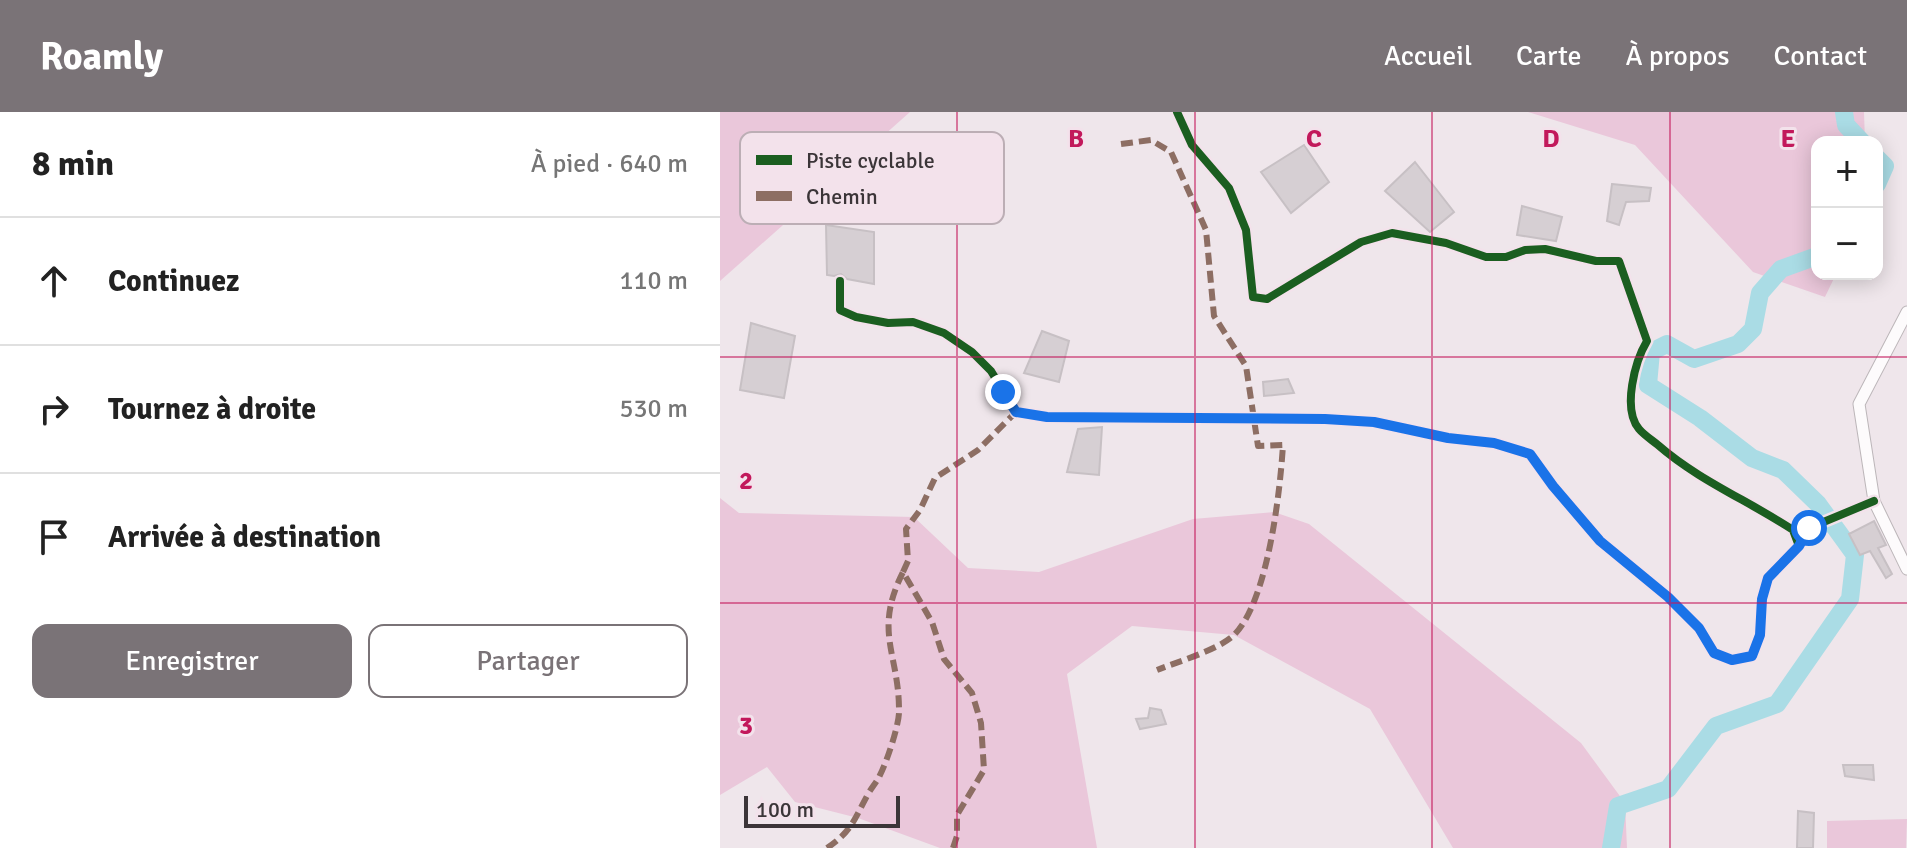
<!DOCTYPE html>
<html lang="fr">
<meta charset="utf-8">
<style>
:root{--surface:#fff;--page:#f2f2f2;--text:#222;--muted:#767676;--line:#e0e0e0;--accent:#7a7377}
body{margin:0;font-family:Signika,sans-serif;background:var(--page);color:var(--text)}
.controls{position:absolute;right:24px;top:24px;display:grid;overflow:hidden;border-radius:16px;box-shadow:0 4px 20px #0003}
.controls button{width:72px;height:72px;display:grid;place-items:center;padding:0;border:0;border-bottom:2px solid var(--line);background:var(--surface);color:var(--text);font:40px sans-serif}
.scale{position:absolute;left:24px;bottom:20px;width:156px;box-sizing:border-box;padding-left:8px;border:4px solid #3b3538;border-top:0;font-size:22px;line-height:28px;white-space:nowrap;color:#3b3538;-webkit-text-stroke:6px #f3e2eb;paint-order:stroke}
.stop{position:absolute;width:24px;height:24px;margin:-18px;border:6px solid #1a73e8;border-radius:50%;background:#fff}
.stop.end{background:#1a73e8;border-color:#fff;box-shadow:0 2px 8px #0008}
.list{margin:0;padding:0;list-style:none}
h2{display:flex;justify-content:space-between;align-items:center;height:104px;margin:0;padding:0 32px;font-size:34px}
h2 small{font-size:26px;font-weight:400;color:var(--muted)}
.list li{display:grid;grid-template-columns:52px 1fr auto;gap:24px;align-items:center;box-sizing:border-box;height:128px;padding:0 32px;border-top:2px solid var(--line)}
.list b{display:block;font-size:30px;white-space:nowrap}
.list em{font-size:26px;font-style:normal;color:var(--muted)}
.actions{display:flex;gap:16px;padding:24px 32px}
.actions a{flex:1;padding:18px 0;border:2px solid var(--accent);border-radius:16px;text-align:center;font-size:28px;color:var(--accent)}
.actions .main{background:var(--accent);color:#fff}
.icon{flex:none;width:44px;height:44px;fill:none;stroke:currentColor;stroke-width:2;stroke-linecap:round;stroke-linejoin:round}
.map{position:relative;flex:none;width:1187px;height:736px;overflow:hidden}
header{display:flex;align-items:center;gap:48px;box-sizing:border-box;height:112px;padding:0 40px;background:var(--accent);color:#fff}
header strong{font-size:38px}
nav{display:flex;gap:44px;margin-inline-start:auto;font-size:28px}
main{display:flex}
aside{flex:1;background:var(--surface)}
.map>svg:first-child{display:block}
</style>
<header>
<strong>Roamly</strong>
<nav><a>Accueil</a><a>Carte</a><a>À propos</a><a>Contact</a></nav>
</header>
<main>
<aside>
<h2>8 min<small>À pied · 640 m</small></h2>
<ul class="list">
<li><svg class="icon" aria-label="ahead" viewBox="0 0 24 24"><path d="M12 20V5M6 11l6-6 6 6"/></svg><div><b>Continuez</b></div><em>110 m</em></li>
<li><svg class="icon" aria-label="right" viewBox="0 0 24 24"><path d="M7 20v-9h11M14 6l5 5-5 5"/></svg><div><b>Tournez à droite</b></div><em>530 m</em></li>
<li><svg class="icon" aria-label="arrive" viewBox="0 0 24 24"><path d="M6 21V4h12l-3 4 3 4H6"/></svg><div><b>Arrivée à destination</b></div></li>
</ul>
<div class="actions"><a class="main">Enregistrer</a><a>Partager</a></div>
</aside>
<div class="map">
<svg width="1187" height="736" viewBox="0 0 1187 736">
<rect width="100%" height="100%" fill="#efe6eb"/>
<g fill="#eac7da">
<polygon points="0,0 190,0 0,169"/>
<polygon points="808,0 1144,0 1145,30 1097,30 1097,162 1116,162 1105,185 1033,160 915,33"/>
<polygon points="0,386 19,401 194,405 248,456 319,460 473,407 554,400 589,412 861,631 905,691 907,736 733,736 650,597 514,523 412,514 347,562 377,736 220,736 138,706 75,690 47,655 0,683"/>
<polygon points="1187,707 1186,736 1107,736 1107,709"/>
</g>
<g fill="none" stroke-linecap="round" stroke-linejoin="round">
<g stroke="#aadce5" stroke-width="18">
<polyline points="1124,0 1126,13 1142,30"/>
<polyline points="1157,46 1165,54 1157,72"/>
<polyline points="891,736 898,694 948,677 996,614 1057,592 1130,487 1135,443 1098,392 1063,358 1032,346 980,306 928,273 931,240 947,232 974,247 1018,232 1033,217 1040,181 1061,157 1097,144"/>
</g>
</g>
<g fill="#d6cfd3" stroke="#c7c0c4" stroke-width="2">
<polygon points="584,33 609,70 571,101 541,60"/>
<polygon points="695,50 734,100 710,120 665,79"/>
<polygon points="892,72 931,76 929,89 906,90 899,113 887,109"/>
<polygon points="802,94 842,105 836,129 797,123"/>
<polygon points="106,113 154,120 154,172 127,167 121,162 114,164 107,163"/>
<polygon points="31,211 75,224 64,286 20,278"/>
<polygon points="322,219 349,229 339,270 304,261"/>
<polygon points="568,267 574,281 544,284 543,270"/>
<polygon points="382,315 379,363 347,360 358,317"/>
<polygon points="1154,409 1166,433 1158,436 1172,462 1166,466 1150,439 1140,443 1129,422"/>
<polygon points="430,596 441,598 446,612 420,617 416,607 428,606"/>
<polygon points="1123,653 1153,653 1154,668 1125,664"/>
<polygon points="1078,699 1094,701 1093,736 1077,736"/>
</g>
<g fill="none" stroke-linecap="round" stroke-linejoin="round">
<g stroke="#bcb6b9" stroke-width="11">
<g id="minor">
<path d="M457 0 472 33 509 76 526 118 533 185 547 187 641 130 672 121 726 131 766 145H786L805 138 825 137 876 149H899L927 229C915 249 902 297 919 317 924 323 932 328 938 333 978 368 1029 389 1073 418L1079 434"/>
<polyline points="120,169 120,198 136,205 168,211 193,210 224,221 252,240 271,259 296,300 327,305 605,307 654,310 728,326 774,331 810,342 833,374 880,429 948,485 979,516 994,541 1012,548 1032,544 1040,523 1042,487 1048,466 1079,434 1089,416 1154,389"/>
</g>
</g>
<g stroke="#bcb6b9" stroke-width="13">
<polyline id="tertiary" points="1187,200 1139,292 1154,389 1187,457"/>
</g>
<use href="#minor" stroke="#fdfbfc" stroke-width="9"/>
<use href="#tertiary" stroke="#fdfbfc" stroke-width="11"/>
<g stroke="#8d6e63" stroke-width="6" stroke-dasharray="12 6" stroke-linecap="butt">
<path d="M401 32 431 28 451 40 469 80 486 118 494 204 526 254 538 334 563 333C560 381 548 487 515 522 501 537 457 550 437 558"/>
<polyline points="183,460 188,449 186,417 200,398 215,366 258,338 296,300"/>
<path d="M107 736C131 720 134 708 147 684 151 676 157 670 160 663 166 652 180 611 179 598 179 541 153 520 183 460L212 510 224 547 252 581 261 611 264 658 237 703V724L233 736"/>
</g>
<g stroke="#f3e2eb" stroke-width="13">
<g id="cycleway">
<path d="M457 0 472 33 509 76 526 118 533 185 547 187 641 130 672 121 726 131 766 145H786L805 138 825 137 876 149H899L927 229C915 249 902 297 919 317 924 323 932 328 938 333 978 368 1029 389 1073 418L1079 434"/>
<polyline points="120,169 120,198 136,205 168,211 193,210 224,221 252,240 271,259 296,300 327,305 605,307 654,310 728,326 774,331 810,342 833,374 880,429 948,485 979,516 994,541 1012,548 1032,544 1040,523 1042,487 1048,466 1079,434 1089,416 1154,389"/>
</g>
</g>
<use href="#cycleway" stroke="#1b5e20" stroke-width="8"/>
</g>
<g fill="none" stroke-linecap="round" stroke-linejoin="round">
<polyline stroke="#1a73e8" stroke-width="10" points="283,280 296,300 327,305 605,307 654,310 728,326 774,331 810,342 833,374 880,429 948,485 979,516 994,541 1012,548 1032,544 1040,523 1042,487 1048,466 1079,434 1089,416"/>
</g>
<path fill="none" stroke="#c2185b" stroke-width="2" stroke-opacity="0.55" d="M237 0V736M475 0V736M712 0V736M950 0V736M0 245H1187M0 491H1187"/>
<rect x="20" y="20" width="264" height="92" rx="12" fill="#f3e2eb" stroke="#bcaeb5" stroke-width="2"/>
<rect x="36" y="43" width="36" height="10" fill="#1b5e20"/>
<rect x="36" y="79" width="36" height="10" fill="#8d6e63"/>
<g font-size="22" fill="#3b3538">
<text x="86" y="56">Piste cyclable</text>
<text x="86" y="92">Chemin</text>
</g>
<g font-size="26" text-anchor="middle" font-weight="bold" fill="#c2185b" stroke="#f3e2eb" stroke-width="6" stroke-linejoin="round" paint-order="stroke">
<text x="356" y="35">B</text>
<text x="594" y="35">C</text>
<text x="831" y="35">D</text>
<text x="1068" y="35">E</text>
<text x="26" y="377">2</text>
<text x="26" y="622">3</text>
</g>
</svg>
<div class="controls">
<button>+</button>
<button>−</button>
</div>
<div class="scale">100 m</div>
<div class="stop" style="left:1089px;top:416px"></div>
<div class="stop end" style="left:283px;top:280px"></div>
</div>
</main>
